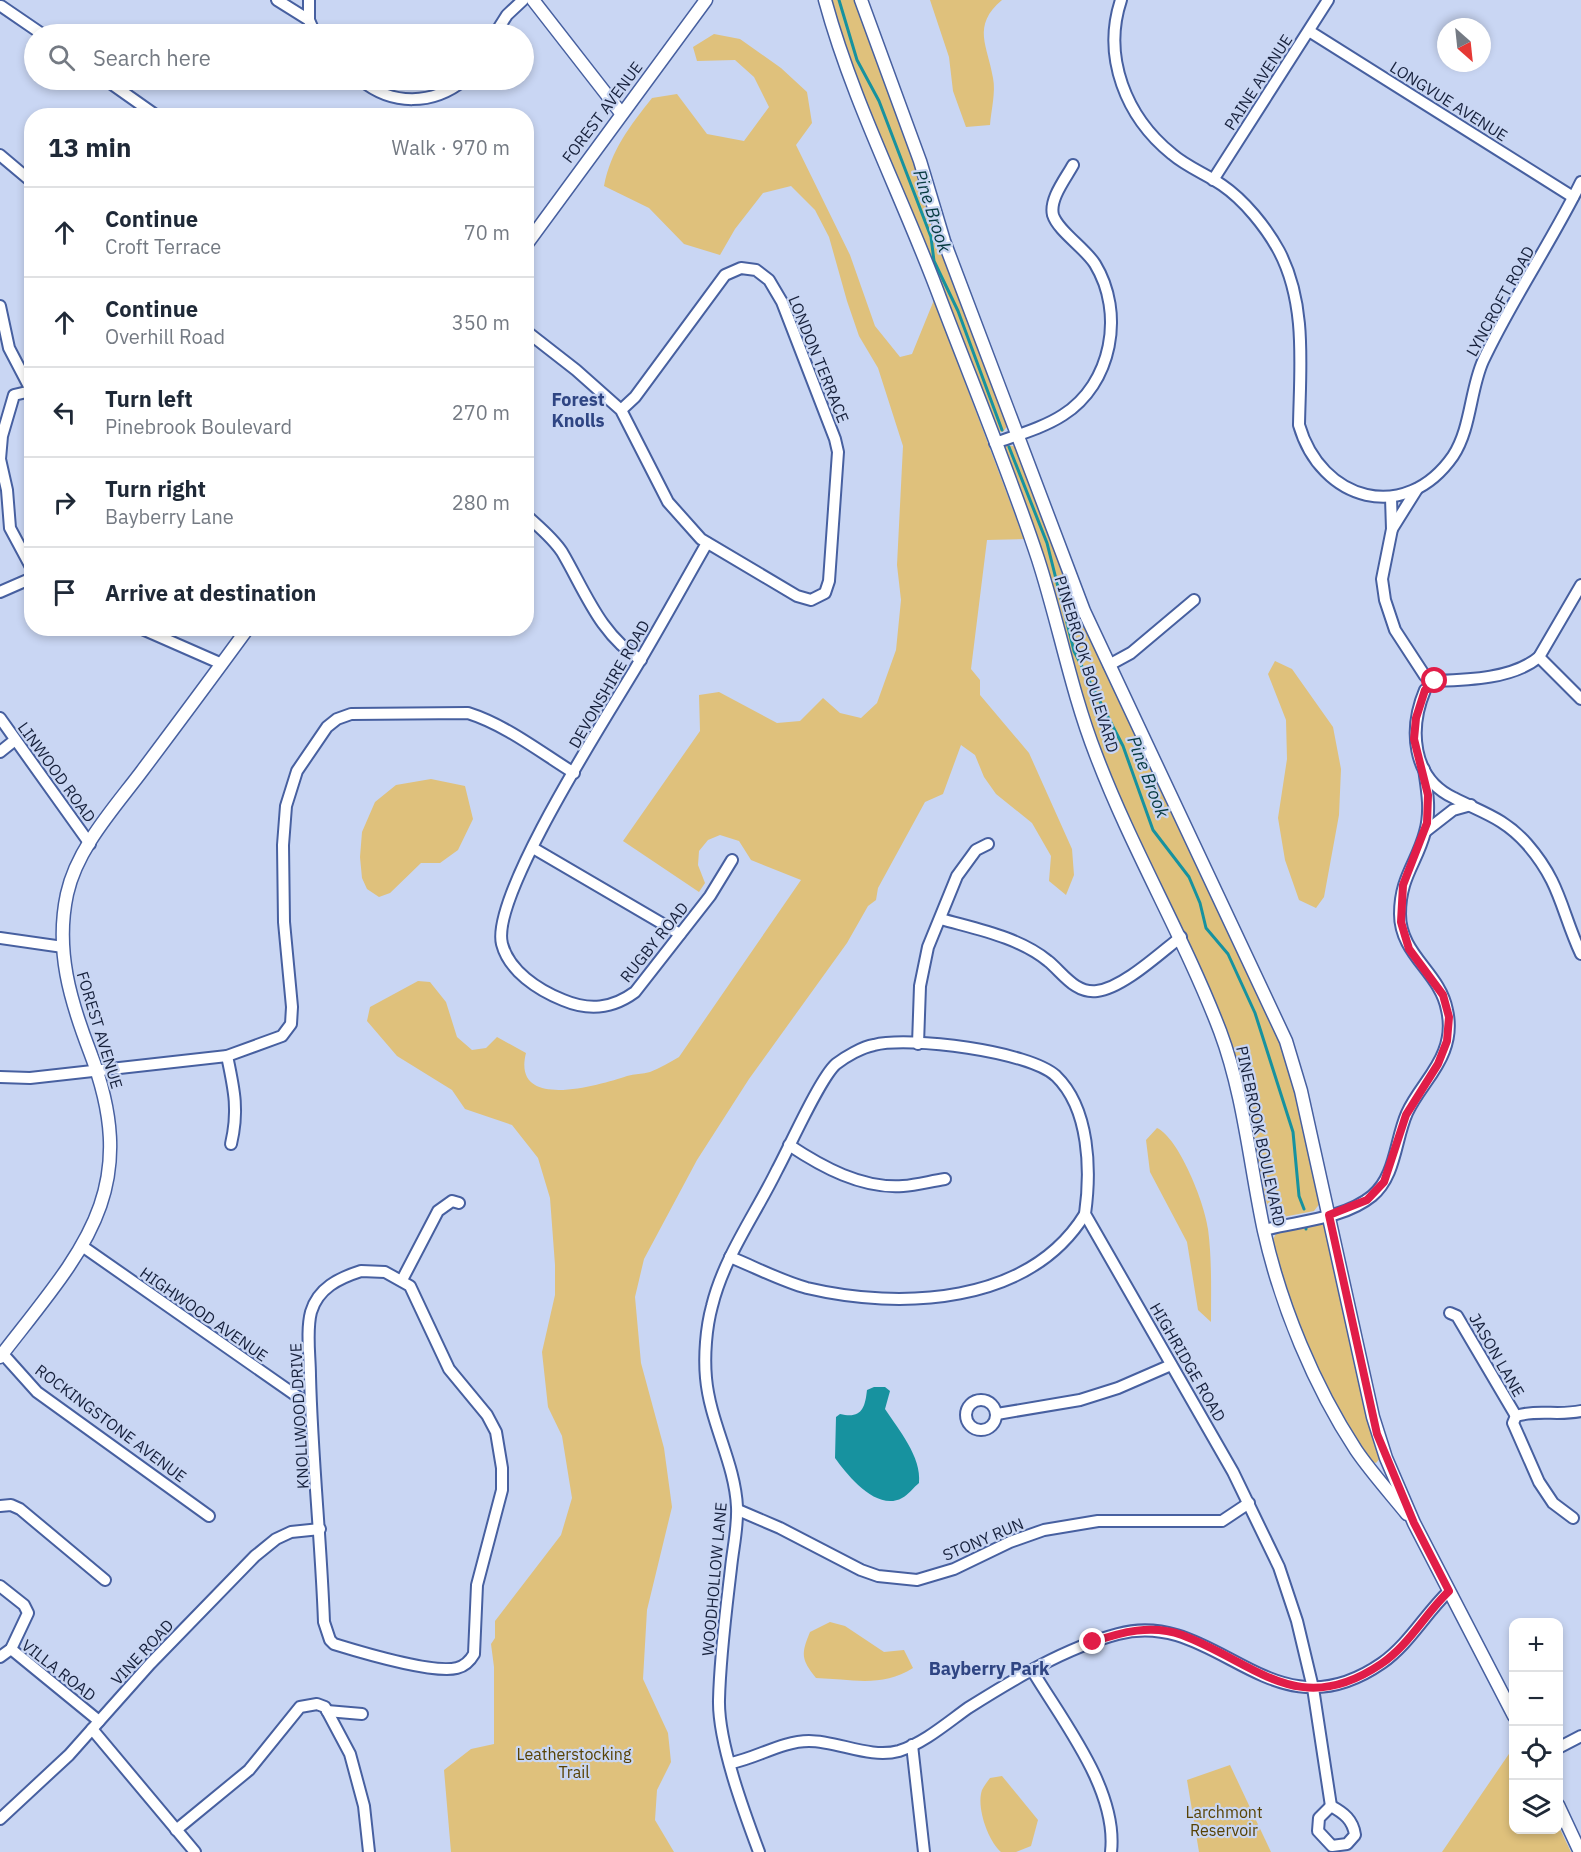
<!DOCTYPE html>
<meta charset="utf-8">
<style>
:root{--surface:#fff;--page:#f2f2f3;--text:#1f2937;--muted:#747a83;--line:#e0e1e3}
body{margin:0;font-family:"IBM Plex Sans",sans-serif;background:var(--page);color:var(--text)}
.controls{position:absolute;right:18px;bottom:18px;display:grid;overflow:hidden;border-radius:12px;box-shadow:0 3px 9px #0003}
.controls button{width:54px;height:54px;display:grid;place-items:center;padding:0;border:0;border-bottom:2px solid var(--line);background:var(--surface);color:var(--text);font:30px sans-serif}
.compass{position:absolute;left:1437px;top:18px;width:54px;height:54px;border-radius:50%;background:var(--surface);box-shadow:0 3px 9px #0003;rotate:153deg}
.stop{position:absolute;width:18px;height:18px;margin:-14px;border:4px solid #e11d48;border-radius:50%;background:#fff}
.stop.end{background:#e11d48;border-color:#fff;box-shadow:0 2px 6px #0008}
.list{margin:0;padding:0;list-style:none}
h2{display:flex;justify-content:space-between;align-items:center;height:78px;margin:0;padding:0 24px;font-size:26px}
h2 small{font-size:20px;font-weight:400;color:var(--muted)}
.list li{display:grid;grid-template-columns:39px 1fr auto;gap:18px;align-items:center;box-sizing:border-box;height:90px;padding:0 24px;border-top:2px solid var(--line)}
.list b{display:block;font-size:22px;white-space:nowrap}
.list p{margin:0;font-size:20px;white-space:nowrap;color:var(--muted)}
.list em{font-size:20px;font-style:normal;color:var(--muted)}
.icon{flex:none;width:33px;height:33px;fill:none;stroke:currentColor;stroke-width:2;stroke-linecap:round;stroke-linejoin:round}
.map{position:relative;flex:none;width:1581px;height:1852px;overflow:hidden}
.search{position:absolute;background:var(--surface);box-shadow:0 3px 9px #0003;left:24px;top:24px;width:510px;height:66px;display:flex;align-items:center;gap:15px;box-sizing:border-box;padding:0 21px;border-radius:33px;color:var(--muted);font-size:22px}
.panel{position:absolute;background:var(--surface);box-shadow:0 3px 9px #0003;left:24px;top:108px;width:510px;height:528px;border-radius:24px}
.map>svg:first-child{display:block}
</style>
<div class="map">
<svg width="1581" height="1852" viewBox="0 0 1581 1852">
<rect width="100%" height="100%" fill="#c9d6f3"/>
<g fill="#dfc17c">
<polygon points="830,0 855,0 1008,425 1003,432 996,431 876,134"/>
<path d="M930 0H1002C971 26 988 46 993 78 996 92 991 111 990 125L966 127 953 91 949 57Z"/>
<path d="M714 34 740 39 781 68 807 92 812 123 796 145 850 255 875 326 900 357 912 354 934 300 1024 539 987 540 971 669 980 680V695L1029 753 1072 849 1074 875 1066 895 1049 881 1051 856 1032 823 996 794 984 777 975 755 961 745 943 794 925 802 878 888 876 900 868 906 847 943 749 1079 697 1160 644 1259 635 1297 641 1363 664 1448 672 1507 647 1610 643 1679 668 1733 671 1762 657 1790 655 1820 674 1852H451L444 1770 471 1749 494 1744V1667L491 1644 495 1638V1621L561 1535 572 1498 562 1436 548 1407 542 1352 555 1295V1265L550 1198 538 1158 512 1125 465 1109 452 1090 397 1056 367 1021 370 1007 418 981 430 982 446 1002 457 1037 472 1050 486 1048 497 1037 526 1053C511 1112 600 1085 627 1076 634 1074 643 1074 650 1072 660 1068 670 1062 679 1057L801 880 751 860 739 841 720 835 708 840 699 851 698 865 705 883 699 892 623 841 700 731 699 695 719 692 777 723 800 721 823 698 840 713 861 718 877 703 896 650 901 600 897 565 903 446 878 368 859 336 847 301 829 237 815 210 791 186 763 193 735 229 720 255 684 244 649 208 604 186C611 150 630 126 652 98L677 94 707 134 744 141 769 107 754 77 735 60 697 61 693 47Z"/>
<polygon points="1008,445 1017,447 1271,1015 1292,1076 1321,1202 1314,1211 1278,1218 1268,1209 1229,1040 1103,762 1004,447"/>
<polygon points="1275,661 1292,669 1333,727 1341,769 1339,815 1324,897 1316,908 1299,900 1285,860 1278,818 1287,759 1286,720 1268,674"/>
<polygon points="431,779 465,786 473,819 458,850 440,863 421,863 390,893 379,897 367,889 362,878 360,857 362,832 375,802 396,785"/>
<path d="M1157 1128C1179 1138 1205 1204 1208 1229 1212 1259 1211 1292 1211 1322L1198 1310 1187 1242 1150 1172 1146 1140Z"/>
<path d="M1318 1224 1324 1225 1328 1231 1381 1457 1376 1463C1359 1461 1308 1350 1300 1330 1289 1301 1281 1272 1271 1243L1277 1232Z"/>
<path d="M830 1622 845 1626 884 1652 904 1650 913 1668C882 1688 851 1679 816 1678 801 1659 801 1654 810 1632Z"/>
<polygon points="1513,1748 1514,1830 1558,1830 1559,1827 1571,1852 1442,1852"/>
<polygon points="1230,1765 1271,1852 1199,1852 1187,1780"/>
<path d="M1002 1776 1038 1820 1031 1846 1016 1852H1001C988 1841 976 1807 982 1790 984 1786 987 1782 990 1778Z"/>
</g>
<path fill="#17929f" d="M874 1387H885L890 1391 885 1409C898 1429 922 1457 919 1483 914 1487 908 1495 902 1498 877 1512 847 1475 835 1458L836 1417 840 1414C861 1419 865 1409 867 1390Z"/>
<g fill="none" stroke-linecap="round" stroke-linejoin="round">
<g stroke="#17929f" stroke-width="3">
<polyline points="839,0 857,60 879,101 931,237 934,261 958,311 1002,430"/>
<polyline points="1009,447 1047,543 1074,651 1123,746 1153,830 1189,877 1200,903 1206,928 1228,954 1255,1013 1293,1132 1299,1196 1304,1209"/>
<polyline points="1306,1228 1306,1229"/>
</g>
<g stroke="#4760a0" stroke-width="14">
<g id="minor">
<polyline points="277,0 309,20"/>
<polyline points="309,0 309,20 315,34"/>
<path d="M1121 0C1102 57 1126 117 1172 154 1187 167 1206 174 1222 185 1244 200 1266 227 1279 251 1307 304 1300 367 1299 425 1321 501 1405 525 1453 456 1471 429 1470 390 1483 361 1512 299 1551 243 1581 182"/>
<polyline points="1,6 42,34"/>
<polyline points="1309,31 1573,197"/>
<polyline points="495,34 507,15 523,0"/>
<polyline points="106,80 157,116"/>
<path d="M361 80C392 106 433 105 464 80"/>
<polyline points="0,155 32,182"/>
<polyline points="1213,180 1328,0"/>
<polyline points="0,306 9,348 32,392"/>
<polyline points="526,331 576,370 621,410 668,502 701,539 797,596 811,600 825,593 829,581 838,452 835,439 782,302 769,280 756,270 741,268 725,275 635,397 621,410"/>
<polyline points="31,391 14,395 2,436 0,459 7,490 10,528 32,569"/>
<path d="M995 443C1017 435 1043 428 1063 415 1112 384 1125 313 1095 264 1085 248 1058 231 1053 215 1049 199 1066 178 1073 165"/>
<polyline points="1391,498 1392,529 1382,579 1385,600 1395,630 1425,676"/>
<path d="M526 515C539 527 553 538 562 552 585 591 600 635 641 660"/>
<polyline points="1392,529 1417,489"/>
<path d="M707 543C683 585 660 627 635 669 607 716 490 897 502 944 509 971 538 990 563 1000 589 1011 612 1009 635 992L710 896 732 860"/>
<polyline points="0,592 32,578"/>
<polyline points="140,628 222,664"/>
<polyline points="1539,657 1581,699"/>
<polyline points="1109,665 1131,653 1194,600"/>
<path d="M1435 681C1467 680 1513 679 1539 657L1581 585"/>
<path d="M1425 690C1409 728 1411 778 1454 798 1483 813 1504 818 1527 844 1561 883 1561 911 1581 954"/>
<polyline points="0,718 90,844"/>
<polyline points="0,752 15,740"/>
<polyline points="1426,831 1453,810 1471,805"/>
<polyline points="533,848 680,934"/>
<path d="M941 919C976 929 1019 937 1048 961 1062 972 1075 994 1097 991 1123 988 1160 953 1181 937"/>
<polyline points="0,938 63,947"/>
<polyline points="918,1044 920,986 928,947 957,876 976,850 988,844"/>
<path d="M227 1056C234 1089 239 1110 231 1144"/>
<path d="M0 1077 30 1078 227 1056 282 1036 291 1024 292 1007 284 922 283 845 286 806 297 771 327 727 337 719 351 714 468 713C506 725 540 752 574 773"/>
<path d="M789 1145C822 1167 862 1189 903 1186 917 1185 931 1181 945 1179"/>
<path d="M1264 1230C1298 1221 1344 1219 1372 1196 1396 1176 1395 1140 1407 1113 1417 1091 1436 1073 1444 1051 1449 1038 1450 1023 1447 1010 1440 972 1400 955 1400 914 1400 877 1417 863 1425 832 1431 811 1427 789 1424 769"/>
<polyline points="82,1246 311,1406"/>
<path d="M730 1257C755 1267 781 1281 807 1288 900 1310 1029 1305 1085 1214"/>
<path d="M361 1271 385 1272 410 1286 449 1369 487 1415 496 1432 502 1468V1490L477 1585 474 1654C470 1661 465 1666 457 1668 433 1674 360 1652 334 1644L330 1640 324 1622C321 1540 312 1458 310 1376 310 1356 306 1331 311 1312 318 1288 339 1278 361 1271Z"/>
<polyline points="402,1280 438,1211 452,1201 459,1203"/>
<polyline points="1450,1313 1457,1316 1516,1416"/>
<polyline points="3,1354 37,1392 209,1516"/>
<circle cx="981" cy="1415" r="15"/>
<polyline points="997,1414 1080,1400 1118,1388 1171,1365"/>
<polyline points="0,1506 11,1505 20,1509 105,1580"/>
<polyline points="738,1510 780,1528 861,1570 878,1576 917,1580 954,1569 1010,1542 1044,1530 1098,1521 1222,1521 1249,1503"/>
<path d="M1573 1518 1553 1503 1539 1482 1513 1423 1516 1416C1538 1409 1558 1416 1581 1411"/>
<polyline points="0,1586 24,1605 28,1613 11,1649 0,1657"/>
<polyline points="11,1649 99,1721"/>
<path d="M1032 1670C1063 1722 1118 1790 1111 1852"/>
<polyline points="327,1711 362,1714"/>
<polyline points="92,1729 195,1852"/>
<polyline points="912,1745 924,1852"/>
<polyline points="1558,1748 1581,1736"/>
<path d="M731 1763C757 1758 782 1741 809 1741 838 1741 870 1759 899 1751 924 1743 947 1723 968 1708 1014 1679 1065 1648 1118 1634 1217 1607 1271 1740 1382 1663 1409 1644 1425 1614 1449 1591"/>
<path d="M1331 1806C1344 1813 1353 1820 1355 1835L1347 1844 1332 1846 1318 1831 1319 1818Z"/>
<polyline points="0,1819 69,1755 150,1664 255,1556 276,1539 291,1532 320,1529"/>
<polyline points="176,1830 249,1770 300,1707 317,1704 325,1707 350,1754 364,1806 369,1852"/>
<path d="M759 1852C744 1812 718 1742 719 1700 720 1656 726 1611 731 1568 733 1548 738 1527 737 1507 735 1463 710 1423 706 1378 704 1356 706 1328 712 1306 724 1257 755 1215 777 1170 789 1148 820 1078 836 1064 845 1057 862 1047 874 1045 909 1036 1029 1051 1056 1076 1090 1109 1091 1171 1085 1214L1233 1472 1279 1567 1297 1621 1313 1688 1331 1806"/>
</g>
</g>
<g stroke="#4760a0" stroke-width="15">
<g id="tertiary">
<polyline points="533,0 621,113"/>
<path d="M825 0C853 103 903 198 940 298 973 385 1009 471 1038 559 1059 624 1071 691 1096 755 1132 850 1184 937 1220 1031 1244 1095 1250 1166 1264 1231 1281 1306 1314 1386 1356 1450 1371 1472 1390 1493 1407 1514"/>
<polyline points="861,0 920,161 944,241 1084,611 1286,1041 1301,1091 1373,1417 1386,1458 1414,1523 1514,1716"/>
<polyline points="526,245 706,0"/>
<path d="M0 1357C81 1252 144 1192 90 1052 70 1000 55 950 67 894 77 848 115 807 142 771 178 723 213 676 248 628"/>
<polyline points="1558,1805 1580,1852"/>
</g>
</g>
<use href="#minor" stroke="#fff" stroke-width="10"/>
<use href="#tertiary" stroke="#fff" stroke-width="12"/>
</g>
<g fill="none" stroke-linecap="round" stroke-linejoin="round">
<path stroke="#e11d48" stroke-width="8" d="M1093 1642C1121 1632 1152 1624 1182 1635 1256 1663 1298 1720 1381 1664 1409 1645 1425 1614 1449 1591L1414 1523 1377 1434 1329 1215 1367 1200 1384 1182 1406 1115 1438 1064 1447 1041 1449 1017 1443 995 1409 949 1401 922 1403 885 1427 823 1428 795 1414 739 1416 718 1425 690 1434 687 1435 681"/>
</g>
<g text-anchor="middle" stroke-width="4.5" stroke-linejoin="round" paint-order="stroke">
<g font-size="16" fill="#17213c" stroke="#c9d6f3">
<text transform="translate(1258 82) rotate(-57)" y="6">PAINE AVENUE</text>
<text transform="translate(1449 101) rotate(32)" y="6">LONGVUE AVENUE</text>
<text transform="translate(602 112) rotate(-53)" y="6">FOREST AVENUE</text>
<text transform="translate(1500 301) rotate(-61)" y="6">LYNCROFT ROAD</text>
<text transform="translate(819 359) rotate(68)" y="6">LONDON TERRACE</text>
<text transform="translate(1087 664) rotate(73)" y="6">PINEBROOK BOULEVARD</text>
<text transform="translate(609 684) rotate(-60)" y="6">DEVONSHIRE ROAD</text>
<text transform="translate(57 772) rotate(54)" y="6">LINWOOD ROAD</text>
<text transform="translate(654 942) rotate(-51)" y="6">RUGBY ROAD</text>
<text transform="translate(100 1030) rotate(73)" y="6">FOREST AVENUE</text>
<text transform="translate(1261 1136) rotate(78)" y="6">PINEBROOK BOULEVARD</text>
<text transform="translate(204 1314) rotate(35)" y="6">HIGHWOOD AVENUE</text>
<text transform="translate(1497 1355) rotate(60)" y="6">JASON LANE</text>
<text transform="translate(1188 1362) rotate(60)" y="6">HIGHRIDGE ROAD</text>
<text transform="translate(299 1416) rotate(-93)" y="6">KNOLLWOOD DRIVE</text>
<text transform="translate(111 1423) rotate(37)" y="6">ROCKINGSTONE AVENUE</text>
<text transform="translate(983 1539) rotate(-23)" y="6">STONY RUN</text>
<text transform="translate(714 1579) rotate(-85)" y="6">WOODHOLLOW LANE</text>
<text transform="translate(142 1652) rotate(-47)" y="6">VINE ROAD</text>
<text transform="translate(59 1670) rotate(38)" y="6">VILLA ROAD</text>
</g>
<g font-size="16" fill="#574204" stroke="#c9d6f3">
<text x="574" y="1760">Leatherstocking<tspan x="574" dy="18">Trail</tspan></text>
<text x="1224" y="1818">Larchmont<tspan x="1224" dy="18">Reservoir</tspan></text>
</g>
<g font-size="18" font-style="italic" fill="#063a40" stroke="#c9d6f3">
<text transform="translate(932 211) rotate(72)" y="6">Pine Brook</text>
<text transform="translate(1148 777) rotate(69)" y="6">Pine Brook</text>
</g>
<g font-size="18" font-weight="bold" fill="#2f4583" stroke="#c9d6f3">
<text x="578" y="406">Forest<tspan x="578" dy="21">Knolls</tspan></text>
<text x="989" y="1675">Bayberry Park</text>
</g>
</g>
</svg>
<div class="controls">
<button>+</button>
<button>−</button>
<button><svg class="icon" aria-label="locate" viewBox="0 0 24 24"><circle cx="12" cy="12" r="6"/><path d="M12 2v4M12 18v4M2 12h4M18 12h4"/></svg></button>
<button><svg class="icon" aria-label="layers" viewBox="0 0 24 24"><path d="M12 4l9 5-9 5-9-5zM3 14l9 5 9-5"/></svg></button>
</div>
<svg class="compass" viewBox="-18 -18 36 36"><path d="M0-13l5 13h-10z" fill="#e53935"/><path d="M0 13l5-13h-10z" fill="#747a83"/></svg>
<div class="stop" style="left:1435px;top:681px"></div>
<div class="stop end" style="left:1093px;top:1642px"></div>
<div class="search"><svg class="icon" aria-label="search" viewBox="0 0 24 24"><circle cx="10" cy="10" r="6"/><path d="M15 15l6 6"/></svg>Search here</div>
<section class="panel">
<h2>13 min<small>Walk · 970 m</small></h2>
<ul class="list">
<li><svg class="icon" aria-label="ahead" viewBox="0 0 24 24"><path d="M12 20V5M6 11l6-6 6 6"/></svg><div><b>Continue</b><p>Croft Terrace</p></div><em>70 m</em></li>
<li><svg class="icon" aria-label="ahead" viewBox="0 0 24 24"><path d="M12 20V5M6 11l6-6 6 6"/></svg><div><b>Continue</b><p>Overhill Road</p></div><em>350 m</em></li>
<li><svg class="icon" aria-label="left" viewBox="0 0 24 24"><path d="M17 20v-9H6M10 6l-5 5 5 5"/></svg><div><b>Turn left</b><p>Pinebrook Boulevard</p></div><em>270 m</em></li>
<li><svg class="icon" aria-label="right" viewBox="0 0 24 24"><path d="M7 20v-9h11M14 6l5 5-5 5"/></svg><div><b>Turn right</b><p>Bayberry Lane</p></div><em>280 m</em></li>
<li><svg class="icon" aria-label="arrive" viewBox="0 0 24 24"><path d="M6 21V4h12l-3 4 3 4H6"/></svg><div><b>Arrive at destination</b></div></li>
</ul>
</section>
</div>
